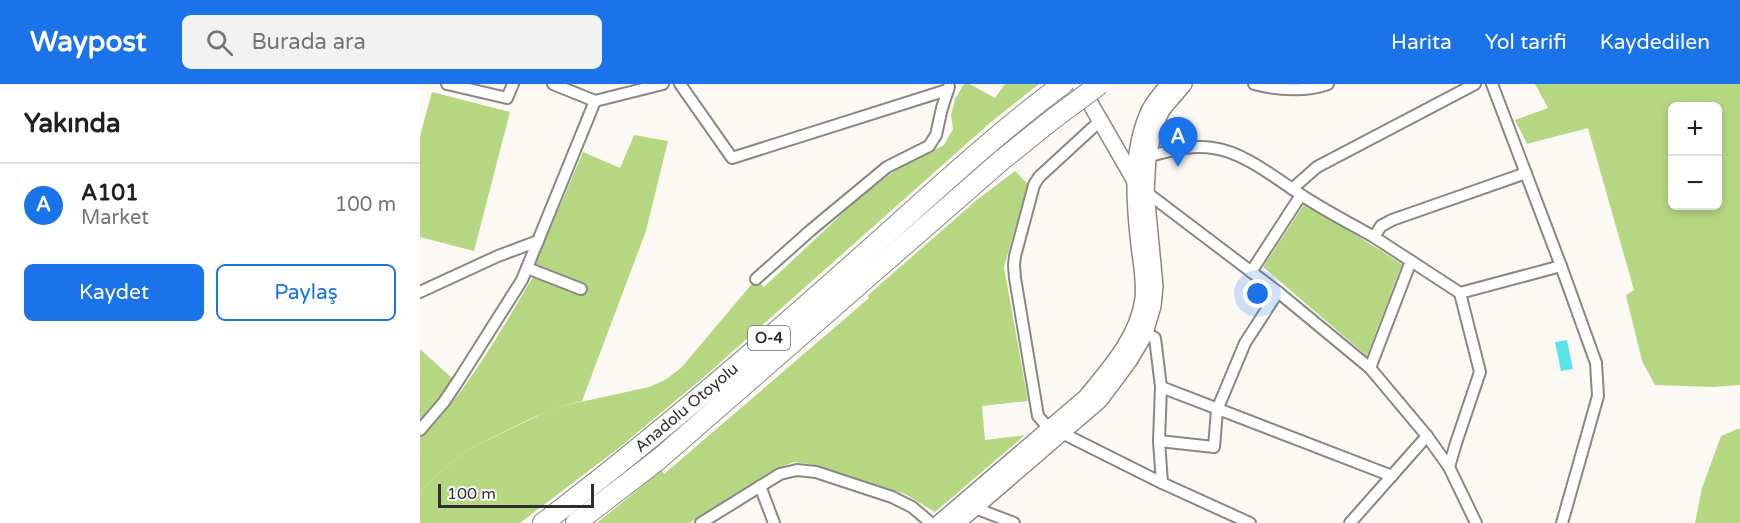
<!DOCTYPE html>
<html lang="tr">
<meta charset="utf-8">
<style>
:root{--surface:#fff;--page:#f2f2f2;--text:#202124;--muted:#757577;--line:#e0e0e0;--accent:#1a73e8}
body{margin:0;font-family:"Varela Round",sans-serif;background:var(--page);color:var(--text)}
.controls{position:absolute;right:18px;top:18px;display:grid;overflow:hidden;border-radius:9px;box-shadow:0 3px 9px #0003}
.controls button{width:54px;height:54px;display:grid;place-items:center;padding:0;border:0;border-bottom:2px solid var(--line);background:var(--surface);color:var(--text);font:30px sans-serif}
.scale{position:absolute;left:18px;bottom:15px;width:156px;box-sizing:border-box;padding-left:6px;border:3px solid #302f2e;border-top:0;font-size:16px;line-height:21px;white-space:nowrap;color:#302f2e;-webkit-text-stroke:4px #fff;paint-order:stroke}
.you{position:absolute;left:838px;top:210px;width:21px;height:21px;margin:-15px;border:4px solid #fff;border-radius:50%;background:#1a73e8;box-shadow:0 0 0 9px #1a73e833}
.badge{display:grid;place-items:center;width:39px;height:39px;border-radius:50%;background:var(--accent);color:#fff;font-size:20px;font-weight:700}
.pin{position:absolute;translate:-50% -50px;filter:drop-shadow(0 2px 3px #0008)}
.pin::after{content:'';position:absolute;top:32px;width:21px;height:18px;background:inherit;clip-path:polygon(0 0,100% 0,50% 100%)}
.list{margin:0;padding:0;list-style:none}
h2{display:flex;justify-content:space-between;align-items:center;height:78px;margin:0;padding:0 24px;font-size:26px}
h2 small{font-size:20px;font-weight:400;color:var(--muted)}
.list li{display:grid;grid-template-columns:39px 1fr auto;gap:18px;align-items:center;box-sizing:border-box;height:84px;padding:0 24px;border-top:2px solid var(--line)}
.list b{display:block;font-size:22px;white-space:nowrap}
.list p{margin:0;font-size:20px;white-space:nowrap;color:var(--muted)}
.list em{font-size:20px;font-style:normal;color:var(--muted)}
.actions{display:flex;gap:12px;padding:18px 24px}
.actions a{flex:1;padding:14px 0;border:2px solid var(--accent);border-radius:9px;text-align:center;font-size:21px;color:var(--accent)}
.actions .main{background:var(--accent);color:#fff}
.icon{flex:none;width:33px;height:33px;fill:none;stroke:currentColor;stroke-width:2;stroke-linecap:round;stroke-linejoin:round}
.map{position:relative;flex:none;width:1320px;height:439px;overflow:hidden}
header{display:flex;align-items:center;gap:36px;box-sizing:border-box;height:84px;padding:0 30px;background:var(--accent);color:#fff}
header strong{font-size:28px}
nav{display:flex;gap:33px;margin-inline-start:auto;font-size:21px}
.search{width:420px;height:54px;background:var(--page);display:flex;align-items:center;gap:15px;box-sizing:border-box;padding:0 21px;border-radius:9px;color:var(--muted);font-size:22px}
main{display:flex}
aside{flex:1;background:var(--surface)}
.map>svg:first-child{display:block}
</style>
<header>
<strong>Waypost</strong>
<div class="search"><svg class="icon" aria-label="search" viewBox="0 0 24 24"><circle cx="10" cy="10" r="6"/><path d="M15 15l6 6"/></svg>Burada ara</div>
<nav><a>Harita</a><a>Yol tarifi</a><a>Kaydedilen</a></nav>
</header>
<main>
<aside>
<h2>Yakında<small></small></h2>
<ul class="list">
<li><span class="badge">A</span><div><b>A101</b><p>Market</p></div><em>100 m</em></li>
</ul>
<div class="actions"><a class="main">Kaydet</a><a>Paylaş</a></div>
</aside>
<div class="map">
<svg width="1320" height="439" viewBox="0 0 1320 439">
<rect width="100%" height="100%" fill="#fcf9f5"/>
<g fill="#b6d781">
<polygon points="12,8 90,28 54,167 0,153 0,52"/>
<path d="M214 51 248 57 226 147 162 317 142 322 114 333 49 365 32 378 0 407V354C46 311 83 242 116 188V178L163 68 200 84Z"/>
<polygon points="595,87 608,100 584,183 608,317 562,322 565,356 605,351 515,428 485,410 390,380 374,378 361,383 269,439 177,439 242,386 244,390 449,214 448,211 558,115"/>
</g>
<g fill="#b6d782" fill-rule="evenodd">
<polygon points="544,0 550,0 575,14 585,0 619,0 571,38 285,292 200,363 100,439 0,439 0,407 32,378 49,365 128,327 142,322 229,303 245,296 261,284 336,195 344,203 440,113 477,85 499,73 524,61 533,45 531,31 535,15"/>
<path d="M1115 0H1320V301L1293 303 1235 301 1222 277 1206 211 1214 206 1168 44 1107 60 1095 36 1128 24ZM1252 22H1298V122H1252Z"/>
<polygon points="593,111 583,164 562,193 500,261 445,317 354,371 205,439 315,340 427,264 504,191 540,150 571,123"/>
<polygon points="885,119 982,180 947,272 843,183"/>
<polygon points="0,265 33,295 0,338"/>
<polygon points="1320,344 1320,439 1275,439 1282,404 1301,352"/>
</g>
<polygon fill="#5ce3ea" points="1147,256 1153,285 1141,287 1135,258"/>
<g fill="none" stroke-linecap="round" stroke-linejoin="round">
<g stroke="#8a8884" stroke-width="14">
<g id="street">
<polyline points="27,0 87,14 93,0"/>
<polyline points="133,0 175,17"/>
<polyline points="260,0 312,74 527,6"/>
<path d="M834 0C857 6 887 8 908 0"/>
<polyline points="1072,0 1141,182"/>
<path d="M725 73C748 68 769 60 793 64 825 68 859 97 886 114 908 128 931 140 954 153"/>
<polyline points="872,105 897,83 1055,0"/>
<polyline points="726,108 858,208 950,284 1007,352 1029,383 1056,439"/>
<polyline points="991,177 1040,209"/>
<polyline points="107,184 161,205"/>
<polyline points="831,188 881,111"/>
<polyline points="336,195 391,146 467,83 509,62 516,51 522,24 529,3"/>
<polyline points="0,208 78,172 118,157"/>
<polyline points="950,284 991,177 954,153 961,142 972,136 1106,89"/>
<polyline points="741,303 972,392"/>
<polyline points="630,342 625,340 618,332 595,194 594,181 595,172 614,101 619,93 681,36"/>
<polyline points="0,346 24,318 40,294 102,196 175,17 243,0"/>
<polyline points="642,349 742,399 739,357 741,303 735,254 720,245"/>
<polyline points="739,357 794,363 797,326 825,259 858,208"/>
<polyline points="1029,383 1036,359 1060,288 1040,209 1141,182 1176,279 1178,312 1142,439"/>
<polyline points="742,399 830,439"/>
<polyline points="340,402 354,439"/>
<polyline points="555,424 594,439"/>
<polyline points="281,439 360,390 377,386 396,388 472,413 492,423 511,439"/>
<polyline points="930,439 1007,352"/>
</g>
</g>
<g stroke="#8a8884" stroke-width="18">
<g id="secondary">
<polyline points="659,0 715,97"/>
<path d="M519 439 666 313C689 285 718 253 723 215 725 197 721 178 719 161 714 117 710 66 730 25 735 16 742 8 749 0"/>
<polyline points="537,439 680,316 709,277 724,252 733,222 735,202 726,108 728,73 735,41 742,26 764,0"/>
</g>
</g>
<g stroke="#8a8884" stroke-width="22">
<g id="highway">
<path d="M123 439C230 358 333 269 433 180 502 119 569 55 643 0"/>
<polyline points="156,439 239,375 583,75"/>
</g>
</g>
<use href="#street" stroke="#fff" stroke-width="10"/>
<use href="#secondary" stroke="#fff" stroke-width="15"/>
<use href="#highway" stroke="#fff" stroke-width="20"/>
<g stroke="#8a8884" stroke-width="22" stroke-linecap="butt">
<polyline id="highway-bridge" points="583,75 633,35 680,0"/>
</g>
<use href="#highway-bridge" stroke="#fff" stroke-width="20"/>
</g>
<g text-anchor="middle" stroke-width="4.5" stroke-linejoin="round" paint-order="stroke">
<rect fill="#fff" stroke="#6e6d6d" stroke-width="1.5" x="328" y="242" width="42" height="24" rx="4.5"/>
<g font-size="15" font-weight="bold" fill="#302f2e">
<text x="349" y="259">O-4</text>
</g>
<g font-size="16" fill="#302f2e" stroke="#fff">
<text transform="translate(266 323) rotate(-40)" y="6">Anadolu Otoyolu</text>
</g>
</g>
</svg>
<div class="controls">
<button>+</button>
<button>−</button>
</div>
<div class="scale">100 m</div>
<div class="you"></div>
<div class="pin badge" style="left:758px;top:83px">A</div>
</div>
</main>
